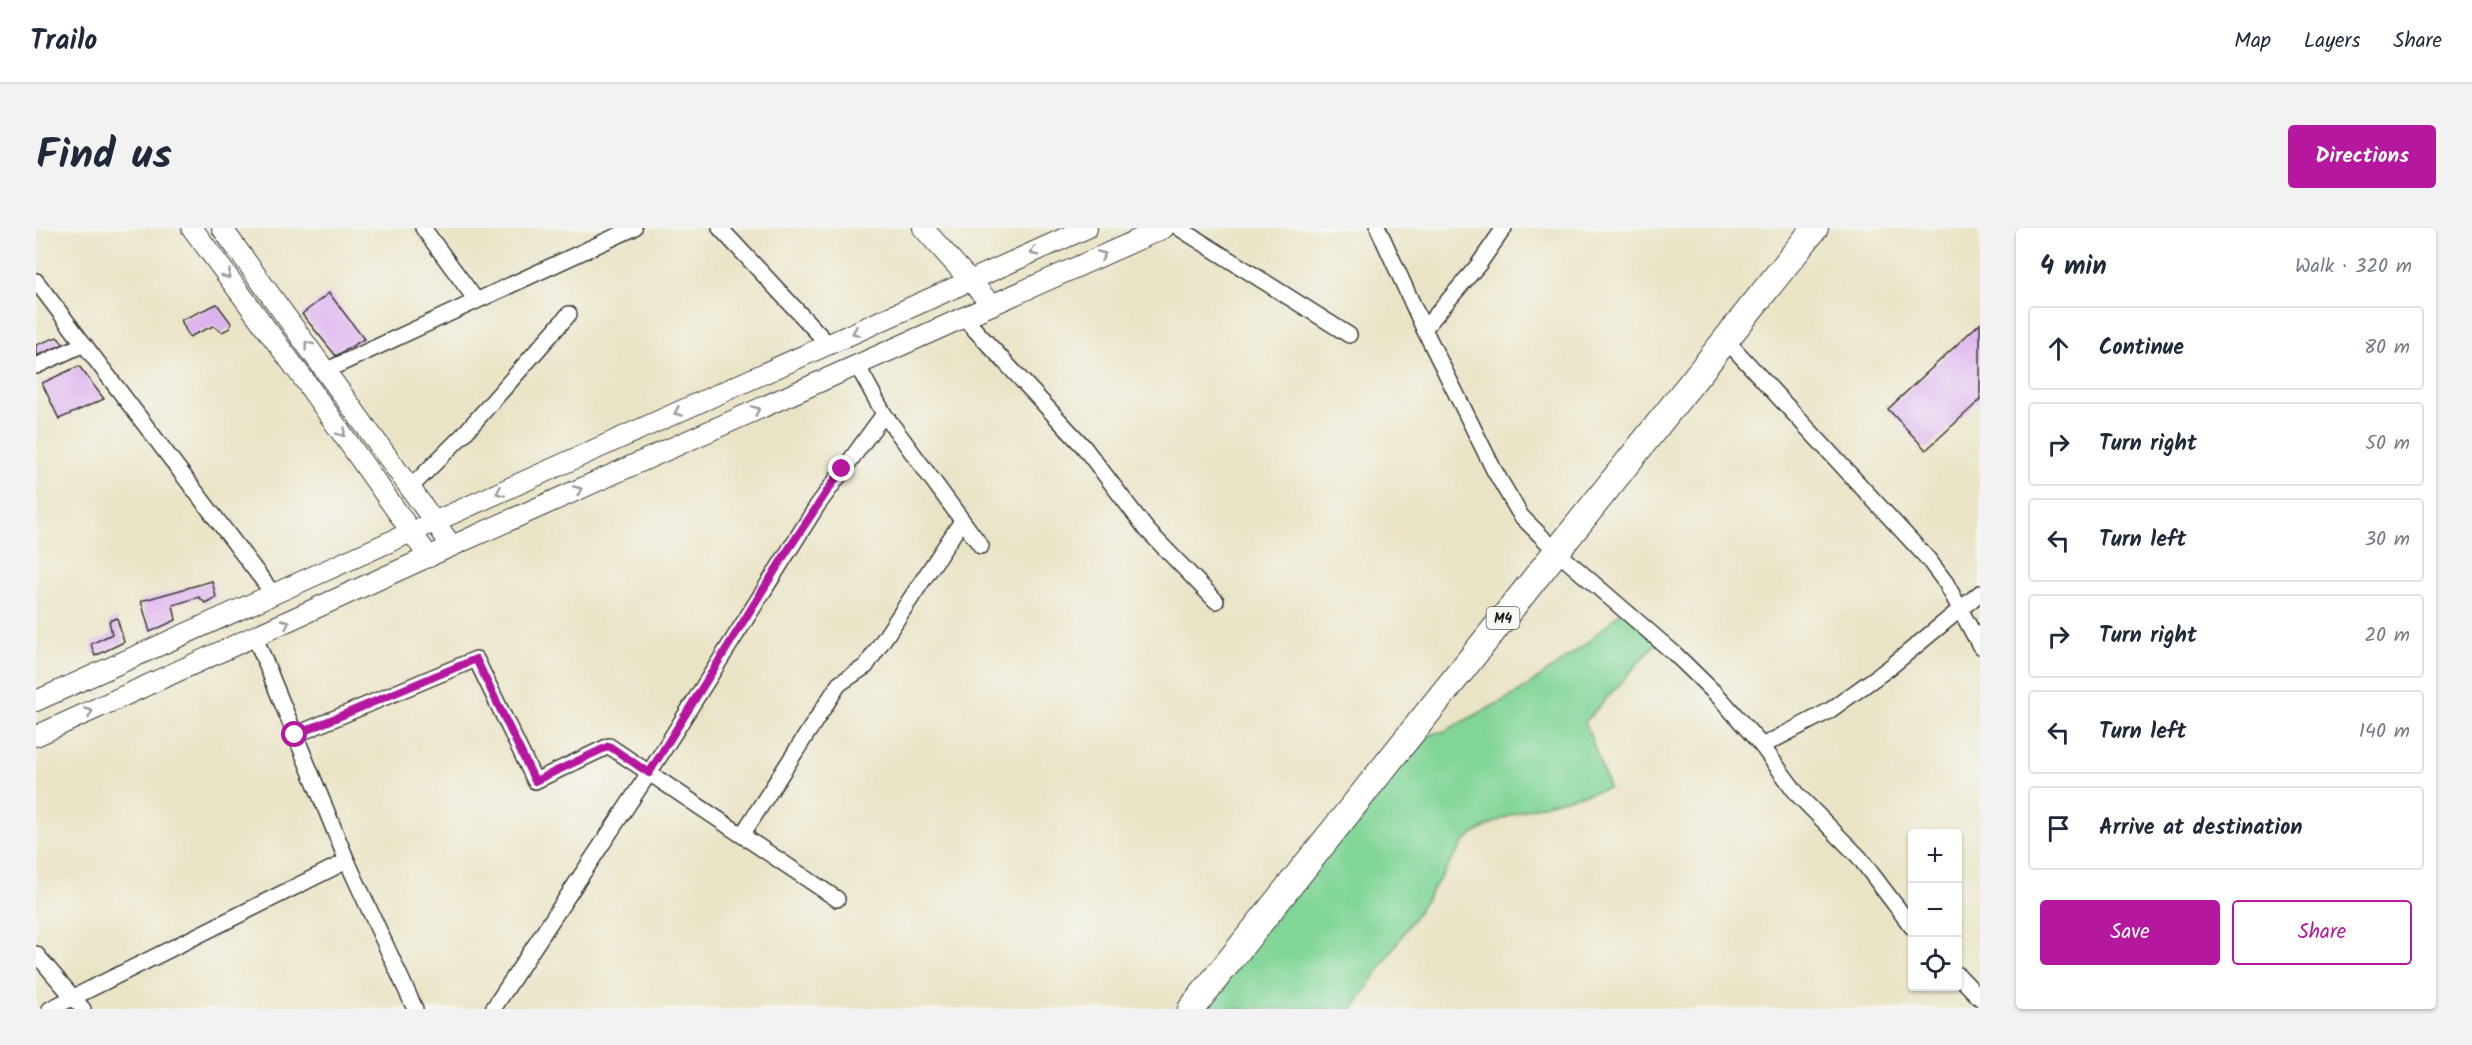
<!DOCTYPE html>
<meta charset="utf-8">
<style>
:root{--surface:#fff;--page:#f2f2f3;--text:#1f2937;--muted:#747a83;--line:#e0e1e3;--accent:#b5179e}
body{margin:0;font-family:Kalam,sans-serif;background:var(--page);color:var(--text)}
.controls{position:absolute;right:18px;bottom:18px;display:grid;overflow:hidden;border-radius:6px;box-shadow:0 2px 4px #0004}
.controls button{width:54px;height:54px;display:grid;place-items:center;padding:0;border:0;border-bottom:2px solid var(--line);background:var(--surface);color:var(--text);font:30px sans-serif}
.stop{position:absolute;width:18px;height:18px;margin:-14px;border:4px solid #b5179e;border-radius:50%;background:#fff}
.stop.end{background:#b5179e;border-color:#fff;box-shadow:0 2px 6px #0008}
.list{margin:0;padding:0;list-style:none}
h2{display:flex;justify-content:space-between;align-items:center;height:78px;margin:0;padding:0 24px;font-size:26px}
h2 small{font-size:20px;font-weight:400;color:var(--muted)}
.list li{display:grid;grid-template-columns:39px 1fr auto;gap:18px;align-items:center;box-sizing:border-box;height:84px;margin:0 12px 12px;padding:0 12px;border:2px solid var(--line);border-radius:6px}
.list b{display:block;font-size:22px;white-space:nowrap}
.list em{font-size:20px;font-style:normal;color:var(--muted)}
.actions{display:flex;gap:12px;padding:18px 24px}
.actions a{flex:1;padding:14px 0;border:2px solid var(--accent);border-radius:6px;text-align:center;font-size:21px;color:var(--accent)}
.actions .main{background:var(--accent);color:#fff}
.icon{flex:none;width:33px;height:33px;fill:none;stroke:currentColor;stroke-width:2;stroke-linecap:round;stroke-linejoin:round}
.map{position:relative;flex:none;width:1944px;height:781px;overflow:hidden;border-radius:6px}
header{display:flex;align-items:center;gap:36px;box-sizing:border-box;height:84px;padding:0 30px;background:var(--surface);border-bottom:2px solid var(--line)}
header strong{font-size:28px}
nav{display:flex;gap:33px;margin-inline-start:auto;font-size:21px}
.intro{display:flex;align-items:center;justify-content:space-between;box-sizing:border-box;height:144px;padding:0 36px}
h1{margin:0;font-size:42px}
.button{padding:15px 27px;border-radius:6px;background:var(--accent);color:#fff;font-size:21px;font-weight:700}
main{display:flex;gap:36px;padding:0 36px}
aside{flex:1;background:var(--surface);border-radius:6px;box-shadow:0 2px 4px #0004}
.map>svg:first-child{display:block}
</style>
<header>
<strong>Trailo</strong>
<nav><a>Map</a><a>Layers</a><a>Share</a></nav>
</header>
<div class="intro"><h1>Find us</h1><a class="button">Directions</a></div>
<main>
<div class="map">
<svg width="1944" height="781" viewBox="0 0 1944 781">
<rect width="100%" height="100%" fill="#f6f6f2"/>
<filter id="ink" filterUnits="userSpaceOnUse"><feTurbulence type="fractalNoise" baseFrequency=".0167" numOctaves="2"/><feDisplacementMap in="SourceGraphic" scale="12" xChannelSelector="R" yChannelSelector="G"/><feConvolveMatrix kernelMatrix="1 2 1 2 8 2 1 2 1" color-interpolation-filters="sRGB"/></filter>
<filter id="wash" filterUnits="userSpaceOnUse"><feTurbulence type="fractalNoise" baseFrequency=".008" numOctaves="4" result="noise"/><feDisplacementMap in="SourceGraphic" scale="24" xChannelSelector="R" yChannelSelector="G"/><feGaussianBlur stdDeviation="1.35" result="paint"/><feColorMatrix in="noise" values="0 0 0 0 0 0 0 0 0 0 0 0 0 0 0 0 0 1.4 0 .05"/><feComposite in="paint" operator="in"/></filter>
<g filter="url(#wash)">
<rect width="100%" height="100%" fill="#eae4c6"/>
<path fill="#81d597" stroke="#4e785a" stroke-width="1.5" d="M1588 381 1623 412 1549 494 1573 560C1524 573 1469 581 1429 613L1317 781H1155L1371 512 1409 503 1483 464 1550 416Z"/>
<g id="blocks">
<g fill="#ddb1ef">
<polygon points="293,65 328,111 300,128 266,86"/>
<polygon points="181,76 195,95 194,100 186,104 177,98 153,109 145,92"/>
<polygon points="1944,95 1944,172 1890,222 1852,181"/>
<polygon points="21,109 28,116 0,128 0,117"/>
<polygon points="43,138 68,171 23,191 6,155"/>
<polygon points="176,353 180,369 169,375 163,369 137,377 140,392 114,404 105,373"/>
<polygon points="81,390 88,414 59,428 55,416 76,406 73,393"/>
</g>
</g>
</g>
<g filter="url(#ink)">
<use href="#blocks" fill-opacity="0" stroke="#3b3a36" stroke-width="1.5"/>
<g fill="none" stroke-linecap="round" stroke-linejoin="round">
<g stroke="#3b3a36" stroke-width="18">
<g id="minor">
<polyline points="387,0 440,72"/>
<polyline points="684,0 793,117"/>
<polyline points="1143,0 1313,107"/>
<polyline points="1342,0 1388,101 1458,242 1485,288 1520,323 1639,426 1685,471 1726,518 1762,567 1823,629 1876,699"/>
<polyline points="0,53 238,367"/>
<polyline points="927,89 1047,218 1111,302 1180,373"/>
<polyline points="1388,101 1443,36 1468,0"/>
<polyline points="1690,112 1892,331 1910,355 1944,418"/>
<polyline points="821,137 848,186 945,318"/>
<polyline points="0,138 48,116"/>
<polyline points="291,142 598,0"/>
<polyline points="374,260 428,206 533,86"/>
<polyline points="219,409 311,633 379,781"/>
<polyline points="259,507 440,431 499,553 573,518 801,671"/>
<polyline points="1726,518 1793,483 1853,440 1944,365"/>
<polyline points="706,607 803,456 830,438 926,293"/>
<polyline points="0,726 47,781"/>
<polyline points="1922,747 1944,770"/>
<polyline points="14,781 311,633"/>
<polyline points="457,781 613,545 781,278 848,186"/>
</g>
</g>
<g stroke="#3b3a36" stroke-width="22">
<g id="tertiary">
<polyline points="156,0 269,153 393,329"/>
<polyline points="186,0 416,318"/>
<polyline points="887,0 955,76"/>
<polyline points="0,473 1051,0"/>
<polyline points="0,508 416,318 1128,0"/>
</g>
</g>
<g stroke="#3b3a36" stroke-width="28">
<polyline id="trunk" points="1155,781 1779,0"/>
</g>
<use href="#minor" stroke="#fff" stroke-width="15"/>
<use href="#tertiary" stroke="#fff" stroke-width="20"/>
<use href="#trunk" stroke="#fff" stroke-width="26"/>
</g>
<defs><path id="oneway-chevron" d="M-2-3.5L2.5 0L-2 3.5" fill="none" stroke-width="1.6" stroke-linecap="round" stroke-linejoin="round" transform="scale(1.5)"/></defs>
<g stroke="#999">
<use href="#oneway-chevron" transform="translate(998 24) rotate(156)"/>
<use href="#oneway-chevron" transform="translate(1066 27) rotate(-24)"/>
<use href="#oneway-chevron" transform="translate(191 47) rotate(54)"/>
<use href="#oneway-chevron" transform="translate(820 104) rotate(156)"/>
<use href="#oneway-chevron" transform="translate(272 117) rotate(-126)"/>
<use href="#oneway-chevron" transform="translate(720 182) rotate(-24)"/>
<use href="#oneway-chevron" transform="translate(642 184) rotate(156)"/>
<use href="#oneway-chevron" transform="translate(306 205) rotate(55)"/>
<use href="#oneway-chevron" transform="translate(542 262) rotate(-24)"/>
<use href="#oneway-chevron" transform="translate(464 264) rotate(156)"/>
<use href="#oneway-chevron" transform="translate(250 395) rotate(-25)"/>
<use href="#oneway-chevron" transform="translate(53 484) rotate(-24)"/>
</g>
</g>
<g fill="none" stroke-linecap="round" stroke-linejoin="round" filter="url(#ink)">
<polyline stroke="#b5179e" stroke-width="8" points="259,507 440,431 499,553 573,518 613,545 750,325 806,241"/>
</g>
<g text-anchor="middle" stroke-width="4.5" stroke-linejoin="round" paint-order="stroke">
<rect fill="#f6f6f2" stroke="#5d5d5c" stroke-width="1.5" x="1450.5" y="379" width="33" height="22" rx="4.5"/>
<g font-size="14" font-weight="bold" fill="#1c1c1c">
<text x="1467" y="395">M4</text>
</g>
</g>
</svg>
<div class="controls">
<button>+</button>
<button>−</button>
<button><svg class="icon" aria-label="locate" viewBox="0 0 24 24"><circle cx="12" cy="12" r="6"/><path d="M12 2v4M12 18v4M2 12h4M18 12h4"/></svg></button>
</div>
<div class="stop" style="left:259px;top:507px"></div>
<div class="stop end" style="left:806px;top:241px"></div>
</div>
<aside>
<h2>4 min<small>Walk · 320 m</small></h2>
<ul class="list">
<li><svg class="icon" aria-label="ahead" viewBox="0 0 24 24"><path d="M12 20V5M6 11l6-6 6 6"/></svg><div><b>Continue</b></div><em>80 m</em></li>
<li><svg class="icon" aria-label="right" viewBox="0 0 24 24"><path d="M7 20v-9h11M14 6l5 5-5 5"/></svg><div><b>Turn right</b></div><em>50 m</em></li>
<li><svg class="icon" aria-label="left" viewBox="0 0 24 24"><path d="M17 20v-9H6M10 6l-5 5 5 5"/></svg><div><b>Turn left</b></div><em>30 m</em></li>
<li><svg class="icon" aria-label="right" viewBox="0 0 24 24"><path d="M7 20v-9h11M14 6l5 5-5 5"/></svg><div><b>Turn right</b></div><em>20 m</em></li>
<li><svg class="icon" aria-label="left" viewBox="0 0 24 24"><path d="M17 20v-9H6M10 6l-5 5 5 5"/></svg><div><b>Turn left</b></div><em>140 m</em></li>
<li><svg class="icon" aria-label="arrive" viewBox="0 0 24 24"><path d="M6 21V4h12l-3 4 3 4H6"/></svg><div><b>Arrive at destination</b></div></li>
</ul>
<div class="actions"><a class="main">Save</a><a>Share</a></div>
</aside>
</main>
